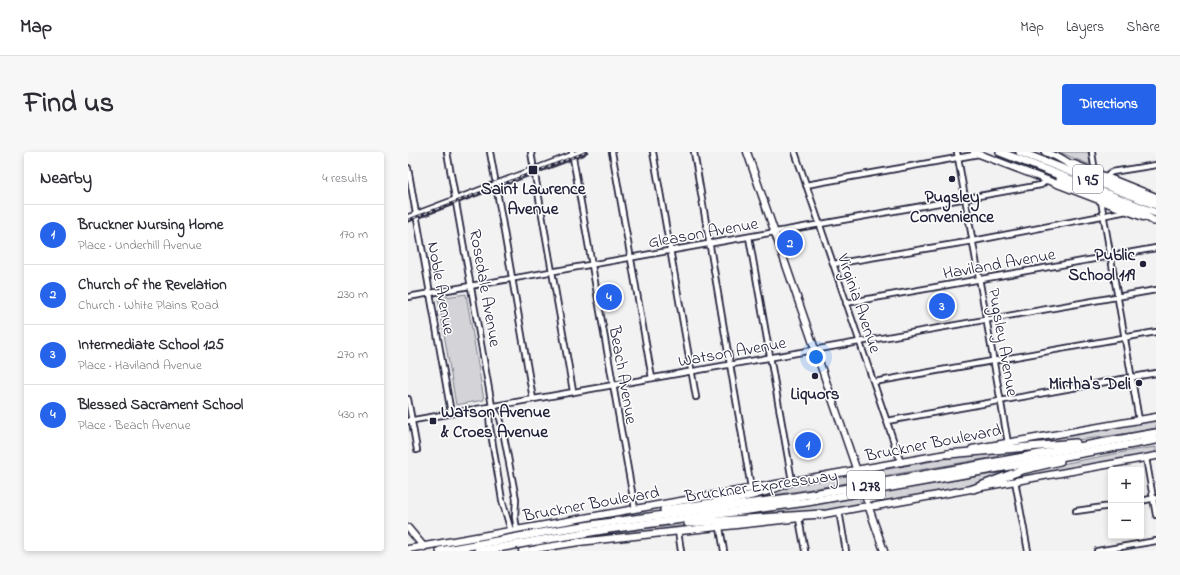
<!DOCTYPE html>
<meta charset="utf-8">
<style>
:root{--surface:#fff;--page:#f7f7f7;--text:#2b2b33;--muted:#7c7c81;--line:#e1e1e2;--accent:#2563eb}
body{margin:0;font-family:"Indie Flower",sans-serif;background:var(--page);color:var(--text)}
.controls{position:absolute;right:12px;bottom:12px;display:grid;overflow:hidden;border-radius:4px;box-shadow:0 2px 6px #0003}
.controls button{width:36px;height:36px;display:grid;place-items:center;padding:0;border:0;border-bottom:1px solid var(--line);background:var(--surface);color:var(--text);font:20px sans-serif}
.you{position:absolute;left:408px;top:205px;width:14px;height:14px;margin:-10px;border:3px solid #fff;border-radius:50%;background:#1a73e8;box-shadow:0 0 0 6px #1a73e833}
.badge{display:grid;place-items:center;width:26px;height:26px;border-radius:50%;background:var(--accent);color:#fff;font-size:13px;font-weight:700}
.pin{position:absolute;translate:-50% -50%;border:2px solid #fff;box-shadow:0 1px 4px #0006}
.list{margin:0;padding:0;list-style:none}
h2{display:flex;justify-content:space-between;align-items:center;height:52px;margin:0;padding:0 16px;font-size:17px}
h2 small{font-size:13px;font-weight:400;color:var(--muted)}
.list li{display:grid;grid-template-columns:26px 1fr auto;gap:12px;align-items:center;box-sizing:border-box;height:60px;padding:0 16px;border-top:1px solid var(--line)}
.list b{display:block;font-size:15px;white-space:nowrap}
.list p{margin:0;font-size:13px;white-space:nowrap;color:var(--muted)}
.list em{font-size:13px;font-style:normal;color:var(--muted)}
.map{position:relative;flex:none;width:748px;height:399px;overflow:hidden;border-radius:4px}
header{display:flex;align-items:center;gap:24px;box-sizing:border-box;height:56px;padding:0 20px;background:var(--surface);border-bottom:1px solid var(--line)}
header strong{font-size:19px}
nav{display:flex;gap:22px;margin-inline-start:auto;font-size:14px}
.intro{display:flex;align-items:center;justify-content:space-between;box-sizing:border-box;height:96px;padding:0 24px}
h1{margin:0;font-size:28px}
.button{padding:10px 18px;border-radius:4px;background:var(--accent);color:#fff;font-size:14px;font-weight:700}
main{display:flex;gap:24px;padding:0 24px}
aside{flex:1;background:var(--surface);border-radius:4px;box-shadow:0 2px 6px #0003}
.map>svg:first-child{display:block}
</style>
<header>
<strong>Map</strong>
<nav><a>Map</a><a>Layers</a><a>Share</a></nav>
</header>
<div class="intro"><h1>Find us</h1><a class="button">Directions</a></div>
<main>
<aside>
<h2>Nearby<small>4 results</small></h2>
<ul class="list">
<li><span class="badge">1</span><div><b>Bruckner Nursing Home</b><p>Place · Underhill Avenue</p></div><em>170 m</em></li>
<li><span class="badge">2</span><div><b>Church of the Revelation</b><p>Church · White Plains Road</p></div><em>230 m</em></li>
<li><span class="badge">3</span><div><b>Intermediate School 125</b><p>Place · Haviland Avenue</p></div><em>270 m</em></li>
<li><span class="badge">4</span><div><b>Blessed Sacrament School</b><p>Place · Beach Avenue</p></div><em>430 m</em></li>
</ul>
</aside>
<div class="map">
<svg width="748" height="399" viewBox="0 0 748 399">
<rect width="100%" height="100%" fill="#f2f2f3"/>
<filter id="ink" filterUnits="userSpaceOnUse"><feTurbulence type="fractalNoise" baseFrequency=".025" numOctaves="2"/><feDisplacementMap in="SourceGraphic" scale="8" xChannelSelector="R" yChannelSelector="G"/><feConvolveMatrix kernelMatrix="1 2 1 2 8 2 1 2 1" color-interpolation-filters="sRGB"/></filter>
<g filter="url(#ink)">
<g fill="#d3d3d8" stroke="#7a7a8a">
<polygon points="651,0 680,0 682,12 680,12"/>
<polygon points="58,142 76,248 48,253 30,146"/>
<path d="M748 268V276C695 287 641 291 588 295Z"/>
<polygon points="748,295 748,301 593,329 617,319 727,298"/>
<polygon points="615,298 616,300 459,327 457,321 548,305"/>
<polygon points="603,319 563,334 491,347 467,349 465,342"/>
<polygon points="443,323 445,330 348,346 348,345 389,331 406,328"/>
<path d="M451 345 453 351C416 361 378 363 340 365V363L345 362Z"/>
<polygon points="358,368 156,390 155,389 240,376"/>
</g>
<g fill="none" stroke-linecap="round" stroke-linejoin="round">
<g stroke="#22223b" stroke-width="8">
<g id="minor">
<polyline points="39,0 84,254 92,266 94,274 108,347 107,365 109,378"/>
<polyline points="82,0 87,27"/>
<polyline points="123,0 125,12"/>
<polyline points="164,0 227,357"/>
<polyline points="204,0 244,226"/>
<polyline points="245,0 288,245"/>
<polyline points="286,0 343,336"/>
<polyline points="387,0 493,311"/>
<polyline points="549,0 600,291"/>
<polyline points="684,0 687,20"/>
<polyline points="0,16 43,261"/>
<polyline points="127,23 165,239"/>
<polyline points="698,24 704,20 748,13"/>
<polyline points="398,33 571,2"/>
<polyline points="89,39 125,247"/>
<polyline points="693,49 731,268"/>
<polyline points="341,85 384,329"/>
<polyline points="425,112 565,89 719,59"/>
<polyline points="0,145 633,33 639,28"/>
<polyline points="438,151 748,96"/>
<polyline points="466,230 748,180"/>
<polyline points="0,247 9,298"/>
<polyline points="84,254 81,262 82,275 94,348 103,379"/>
<polyline points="0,269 748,138"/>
<polyline points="479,269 748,221"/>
<polyline points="738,306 748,363"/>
<polyline points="607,329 620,399"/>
<polyline points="733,349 747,346"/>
<polyline points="431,359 438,399"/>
<polyline points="668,359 703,354"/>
<polyline points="391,367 397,399"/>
<polyline points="312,376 316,399"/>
<polyline points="270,379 273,399"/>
<polyline points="689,399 748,389"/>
</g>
</g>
<g stroke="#22223b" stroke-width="9">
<g id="major">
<polyline points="339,0 450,322"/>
<polyline points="566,0 735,65"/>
<polyline points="637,0 654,7"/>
<polyline points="666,12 748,45"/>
<polyline points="0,66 174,0"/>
<polyline points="564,297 748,265"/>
<polyline points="460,353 476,399"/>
<polyline points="411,363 454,355 468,354 748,304"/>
<polyline points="0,376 16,395"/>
<polyline points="0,397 544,301"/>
<polyline points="114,399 171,390 392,366"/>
</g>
</g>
<g stroke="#22223b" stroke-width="10">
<g id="highway">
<polyline points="592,0 748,61"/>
<polyline points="612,0 748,53"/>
<polyline points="650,5 672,18 746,48"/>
<polyline points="652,28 729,59 746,69"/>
<polyline points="540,302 668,291"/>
<polyline points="565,337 614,318 652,309"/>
<path d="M256 358C300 351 344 348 384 329"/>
<polyline points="280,371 414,362"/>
<path d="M126 382C210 367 296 359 380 346 503 326 625 303 748 281"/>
<polyline points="128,389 201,377 399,350 748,288"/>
<polyline points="32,399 89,389"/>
<polyline points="70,399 90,396"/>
</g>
</g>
<use href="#minor" stroke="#fff" stroke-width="4.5"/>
<use href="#major" stroke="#fff" stroke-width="6"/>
<use href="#highway" stroke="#fff" stroke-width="7"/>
<g stroke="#22223b" stroke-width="2.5">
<polyline id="rail" points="0,68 179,0"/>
</g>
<use href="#rail" stroke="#fff" stroke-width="1" stroke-dasharray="3" stroke-linecap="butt"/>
<g stroke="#22223b" stroke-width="9" stroke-linecap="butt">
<polyline id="major-bridge" points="450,324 459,349"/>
</g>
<g stroke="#22223b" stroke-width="10" stroke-linecap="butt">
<g id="highway-bridge">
<polyline points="89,389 126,382"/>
<polyline points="90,396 128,389"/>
</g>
</g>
<use href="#major-bridge" stroke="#fff" stroke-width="6"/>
<use href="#highway-bridge" stroke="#fff" stroke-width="7"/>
</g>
</g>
<g fill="#22223b" stroke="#fff" stroke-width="1.5">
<rect x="120" y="13" width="10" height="10" rx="2"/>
<circle cx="544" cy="27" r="4"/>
<circle cx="735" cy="112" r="4"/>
<circle cx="407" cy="224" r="4"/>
<circle cx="731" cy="231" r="4"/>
<rect x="21" y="265" width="8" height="8" rx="2"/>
</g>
<g text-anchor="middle" stroke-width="3" stroke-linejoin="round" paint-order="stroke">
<g fill="#fff" stroke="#646476" stroke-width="1">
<rect x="665" y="13" width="30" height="28" rx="3"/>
<rect x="439" y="319" width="38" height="28" rx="3"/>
</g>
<g font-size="16" font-weight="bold" fill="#22223b">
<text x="680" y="33">I 95</text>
<text x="458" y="339">I 278</text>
</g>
<g font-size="17" font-weight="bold" fill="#22223b" stroke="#fff">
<text x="125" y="42">Saint Lawrence<tspan x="125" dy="20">Avenue</tspan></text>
<text x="544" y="50">Pugsley<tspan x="544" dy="20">Convenience</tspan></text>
<text x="727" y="108" text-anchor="end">Public<tspan x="727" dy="20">School 119</tspan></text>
<text x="723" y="237" text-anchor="end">Mirtha's Deli</text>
<text x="407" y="247">Liquors</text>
<text x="33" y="265" text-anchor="start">Watson Avenue<tspan x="33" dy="20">&amp; Croes Avenue</tspan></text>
</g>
<g font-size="17" fill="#22223b" stroke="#fff">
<text transform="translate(295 80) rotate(-10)" y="6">Gleason Avenue</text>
<text transform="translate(591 111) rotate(-10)" y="6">Haviland Avenue</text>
<text transform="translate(34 136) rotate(80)" y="6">Noble Avenue</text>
<text transform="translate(78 136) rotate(80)" y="6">Rosedale Avenue</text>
<text transform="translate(452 151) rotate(71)" y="6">Virginia Avenue</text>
<text transform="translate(596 190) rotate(80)" y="6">Pugsley Avenue</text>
<text transform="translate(324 199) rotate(-10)" y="6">Watson Avenue</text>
<text transform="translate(216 223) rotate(80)" y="6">Beach Avenue</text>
<text transform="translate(525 290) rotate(-11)" y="6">Bruckner Boulevard</text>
<text transform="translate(353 333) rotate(-8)" y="6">Bruckner Expressway</text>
<text transform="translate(183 351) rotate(-10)" y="6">Bruckner Boulevard</text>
</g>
</g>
</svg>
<div class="controls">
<button>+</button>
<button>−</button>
</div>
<div class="you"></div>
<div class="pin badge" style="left:400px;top:293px">1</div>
<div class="pin badge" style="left:382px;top:91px">2</div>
<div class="pin badge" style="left:534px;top:154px">3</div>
<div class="pin badge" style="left:201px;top:145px">4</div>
</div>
</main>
